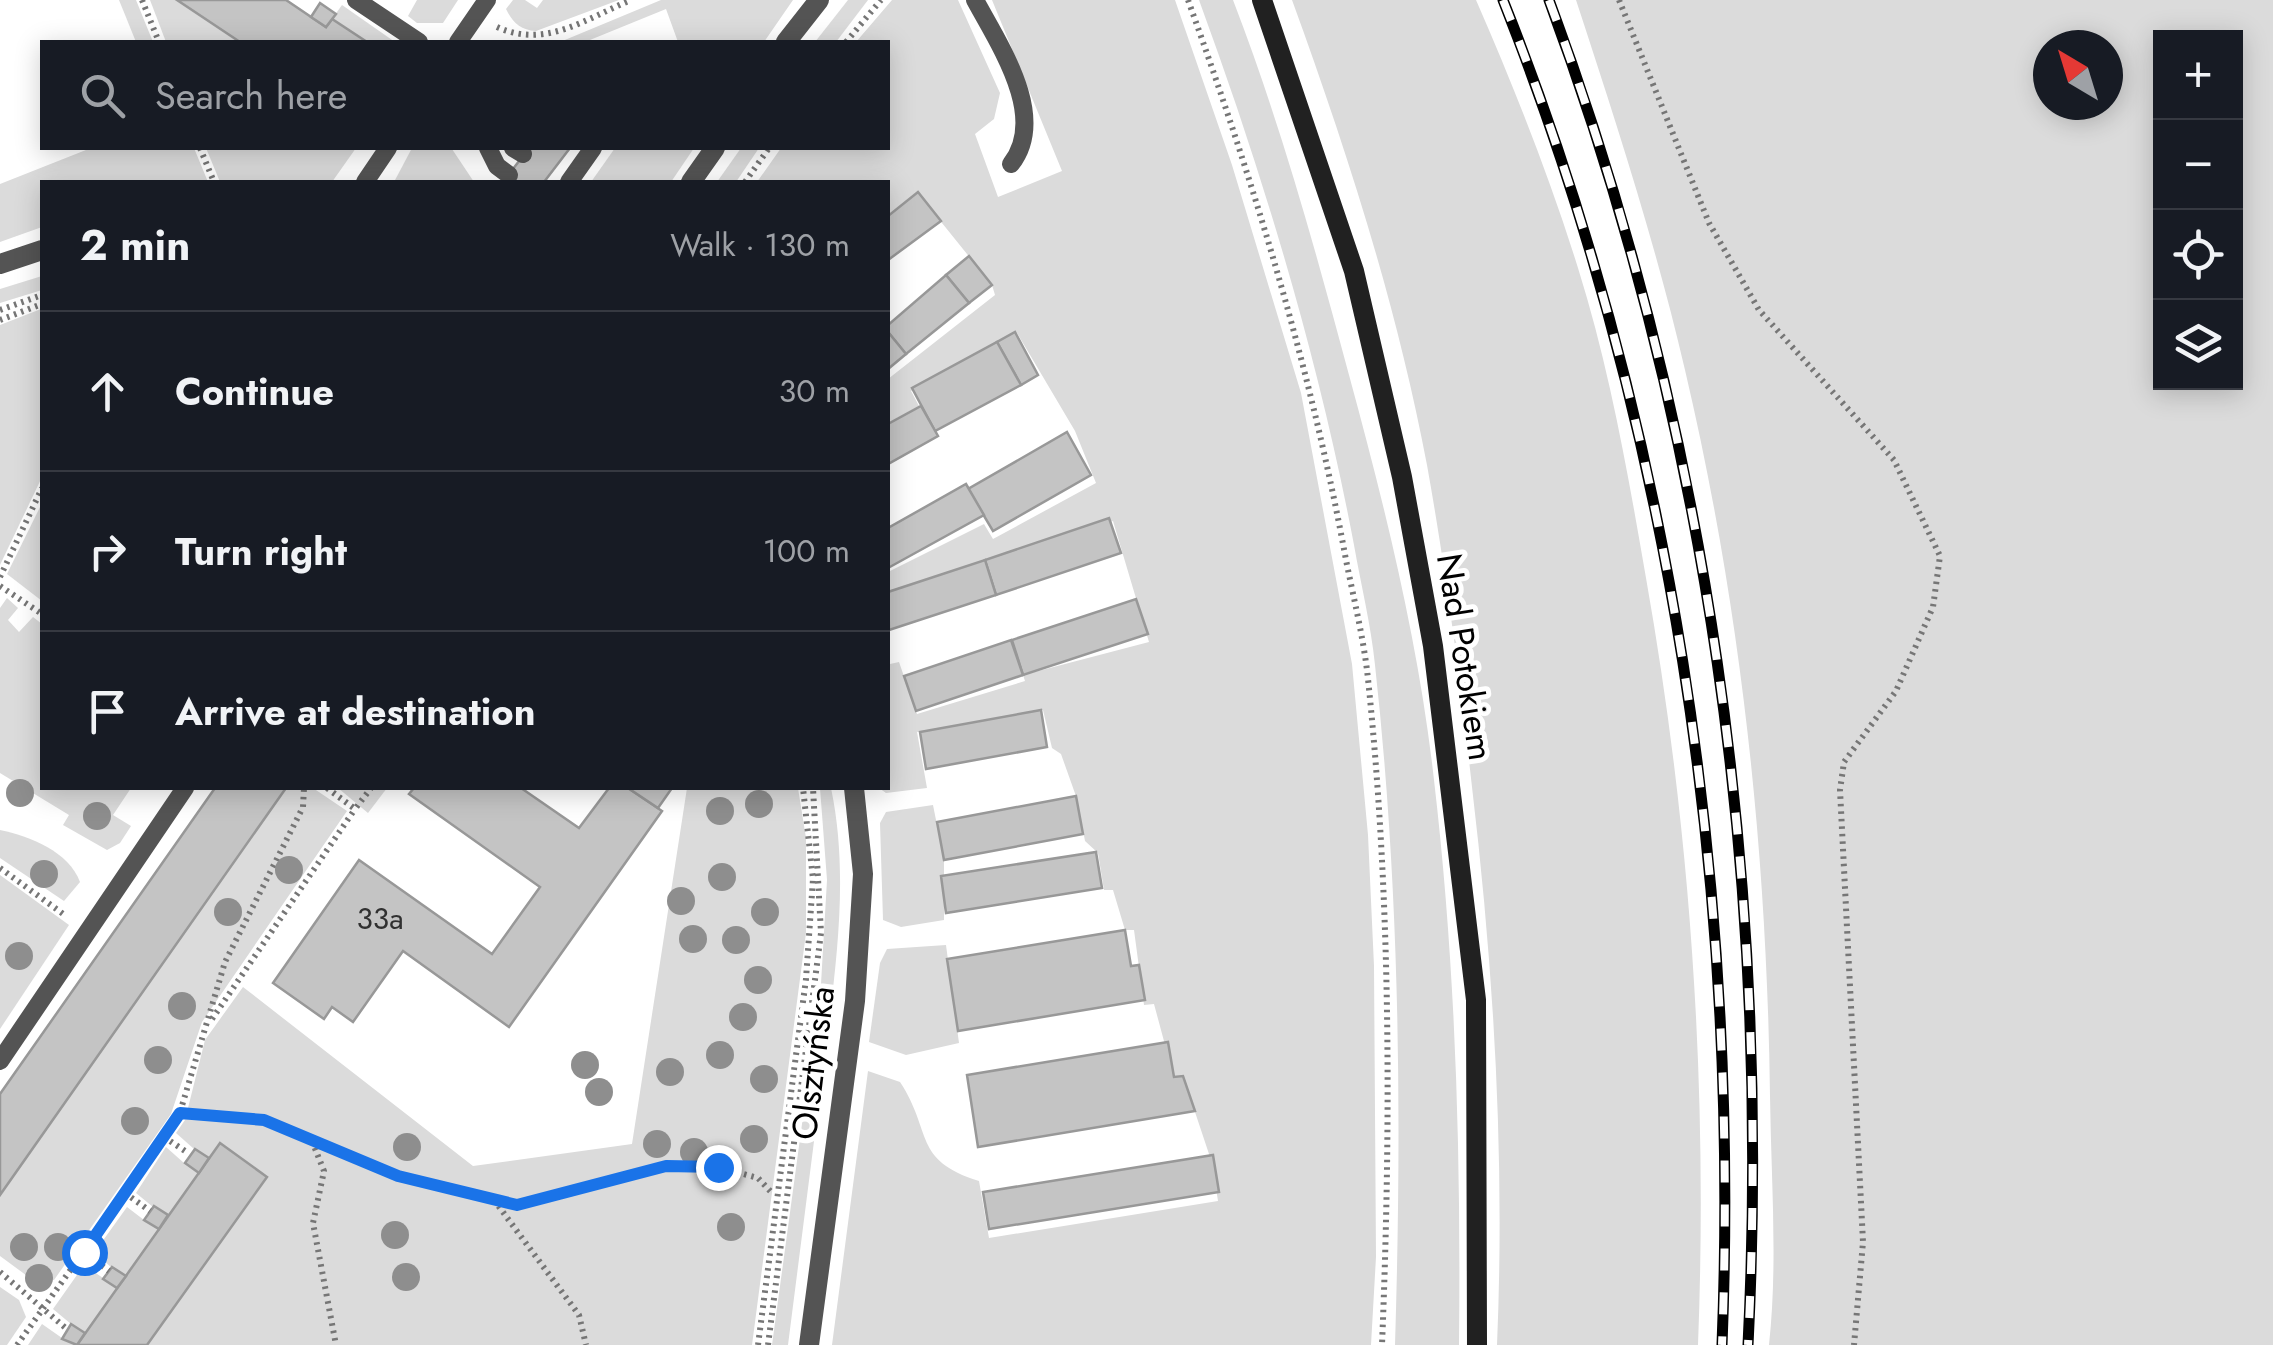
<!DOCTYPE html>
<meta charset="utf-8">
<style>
:root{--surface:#171b24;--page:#242831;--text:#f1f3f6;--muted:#9ea1a6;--line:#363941}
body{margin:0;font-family:Jost,sans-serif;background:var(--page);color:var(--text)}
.controls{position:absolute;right:30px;top:30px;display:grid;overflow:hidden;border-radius:0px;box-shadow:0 5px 25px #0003}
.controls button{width:90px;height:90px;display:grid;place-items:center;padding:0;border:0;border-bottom:2px solid var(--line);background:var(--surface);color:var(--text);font:50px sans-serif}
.compass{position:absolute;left:2033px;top:30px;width:90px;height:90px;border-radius:50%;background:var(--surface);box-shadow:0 5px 25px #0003;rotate:322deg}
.stop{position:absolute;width:30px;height:30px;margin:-22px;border:8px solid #1a73e8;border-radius:50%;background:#fff}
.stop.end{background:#1a73e8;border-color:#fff;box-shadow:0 2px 10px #0008}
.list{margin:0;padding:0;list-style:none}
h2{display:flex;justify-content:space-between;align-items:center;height:130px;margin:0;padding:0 40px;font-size:42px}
h2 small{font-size:32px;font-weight:400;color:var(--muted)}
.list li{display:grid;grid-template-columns:65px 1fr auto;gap:30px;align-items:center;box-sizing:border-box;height:160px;padding:0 40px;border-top:2px solid var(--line)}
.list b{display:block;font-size:38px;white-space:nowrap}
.list em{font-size:32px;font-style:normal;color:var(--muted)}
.icon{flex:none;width:55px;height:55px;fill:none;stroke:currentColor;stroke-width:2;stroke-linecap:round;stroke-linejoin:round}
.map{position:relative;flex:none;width:2273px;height:1345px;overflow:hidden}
.search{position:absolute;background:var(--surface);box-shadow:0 5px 25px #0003;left:40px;top:40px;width:850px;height:110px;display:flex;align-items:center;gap:25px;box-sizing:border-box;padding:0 35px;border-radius:0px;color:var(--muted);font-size:38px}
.panel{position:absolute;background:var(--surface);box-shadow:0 5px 25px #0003;left:40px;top:180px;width:850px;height:610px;border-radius:0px}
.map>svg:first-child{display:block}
</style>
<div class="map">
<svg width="2273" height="1345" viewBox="0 0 2273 1345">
<rect width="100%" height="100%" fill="#fff"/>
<g fill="#dbdbdb" fill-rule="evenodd">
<polygon points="119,0 136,0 153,42 136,42"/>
<polygon points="150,0 177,0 240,42 166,42"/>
<polygon points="417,0 458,0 443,23 417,23 408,16"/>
<path d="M513 0H525L537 8 543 0H619L536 31C520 30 513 23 506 9Z"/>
<polygon points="661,0 793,0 764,42 678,42 666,9 585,42 560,42"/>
<polygon points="848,0 868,0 836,42 815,42"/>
<path d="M892 0H958L1000 93 994 119 975 134 998 197 1062 171 992 0H1175L1232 165 1301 393 1352 664 1368 835 1374 966 1376 1257 1371 1345H832L868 1071 900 1082C933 1132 912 1160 979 1181L989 1238 1218 1201 1212 1163 1185 1082H1175L1154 1004 1144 1005 1134 930H1125L1113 890H1104L1098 853 1085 841 1077 799 1061 754 1052 748 1043 710 917 732 927 788 886 793 879 788H888L890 664 899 662 917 714 1025 681 1023 675 1149 642 1113 521 888 594V572L984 524 993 539 1096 483 1075 431 1017 333 911 391 919 406 888 423V379L995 295 992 285 917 192 888 215V182H757L781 148H888V42H856Z"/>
<path d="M1199 0H1233C1280 122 1315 248 1349 375 1385 507 1419 644 1434 780 1456 968 1461 1156 1459 1345H1395C1402 1118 1400 891 1375 665 1371 625 1361 585 1354 545 1319 360 1264 177 1199 0Z"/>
<path d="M1292 0H1476C1514 87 1550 178 1578 268 1610 370 1628 474 1646 578 1691 832 1708 1087 1698 1345H1497C1505 1159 1494 972 1472 787 1460 679 1446 571 1427 465 1397 306 1347 151 1292 0Z"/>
<path d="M1576 0H2273V1345H1769C1778 1262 1771 1179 1770 1096 1767 852 1741 608 1685 370 1656 245 1616 122 1576 0ZM2160 38H2236V382H2160ZM2108 45V105H2048V45Z"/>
<polygon points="342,5 395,42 367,42 332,19"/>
<polygon points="91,148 194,148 208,182 42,182 42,227 0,242 0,184"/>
<polygon points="206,148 356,148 332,182 220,182"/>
<polygon points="412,148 452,149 474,182 394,182"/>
<polygon points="615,148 694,148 671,182 591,182"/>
<polygon points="741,148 759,148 736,182 717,182"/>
<polygon points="42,276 42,290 0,303 0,289"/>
<polygon points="41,309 42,477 0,565 0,325"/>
<polygon points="42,503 42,601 7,574"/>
<polygon points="7,598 18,608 8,620 19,632 33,617 42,624 42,788 131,788 113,815 131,826 120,843 107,850 63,825 69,815 0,773 0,608"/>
<polygon points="286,788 313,788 347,811 202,1022 171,1114 54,1280 34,1281 0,1256 0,1195"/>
<polygon points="338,788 387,788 368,813"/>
<polygon points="687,788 798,788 806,838 806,933 752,1345 28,1345 42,1324 62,1338 71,1324 53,1309 84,1265 103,1278 111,1267 94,1253 127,1207 144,1220 153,1207 136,1193 166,1147 184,1163 194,1149 176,1133 185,1120 205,1040 243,987 473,1166 632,1144"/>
<path d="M820 788H831C850 878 835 972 824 1063 812 1157 800 1251 788 1345H772L821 984 827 880Z"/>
<polygon points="933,805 944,860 944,920 901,927 883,920 880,823 886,812"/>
<path d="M0 830C30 836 69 852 80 882L64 901 0 858Z"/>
<polygon points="0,875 69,925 0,1029"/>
<polygon points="946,945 959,1043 906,1055 869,1042 880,963 887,949"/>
<polygon points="0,1287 19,1300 26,1317 7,1345 0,1345"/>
</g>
<g fill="#c4c4c4" stroke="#989898" stroke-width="2.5">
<polygon points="177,0 286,0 326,27 332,19 367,42 240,42"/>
<polygon points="320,3 336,14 326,27 311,17"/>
<polygon points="529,148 570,148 544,182 503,182"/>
<polygon points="918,192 941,221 888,260 888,216"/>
<polygon points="969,256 992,285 969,303 946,275"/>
<polygon points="946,275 969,303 906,354 888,332 888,325"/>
<polygon points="888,332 906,354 888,369"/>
<polygon points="1015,332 1038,375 1021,385 997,342"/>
<polygon points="997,342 1021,385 935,431 912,388"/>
<polygon points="921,406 938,436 888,464 888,424"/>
<polygon points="1067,432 1091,475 993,531 968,489"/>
<polygon points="966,484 984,515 888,568 888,528"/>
<polygon points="1109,518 1121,553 996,595 985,560"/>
<polygon points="985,560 996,595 889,630 888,592"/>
<polygon points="1136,599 1148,634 1023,675 1012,640"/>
<polygon points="1011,640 1023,675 916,711 904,676"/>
<polygon points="1041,710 1047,747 926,769 920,732"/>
<polygon points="215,788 286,788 0,1195 0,1094"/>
<polygon points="414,788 521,788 579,828 609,788 628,788 662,811 509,1027 403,951 353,1022 332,1007 324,1019 273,983 359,860 492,954 540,887 409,794"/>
<polygon points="628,788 672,788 658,808"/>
<polygon points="1076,796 1083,834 944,860 937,822"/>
<polygon points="1096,852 1102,888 946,913 941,876"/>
<polygon points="1125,930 1131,966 1139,965 1145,1000 958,1031 947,959"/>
<polygon points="1168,1042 1174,1077 1183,1076 1195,1111 978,1147 967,1075"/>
<polygon points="220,1143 267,1177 147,1345 77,1345"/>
<polygon points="195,1149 209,1158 199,1173 185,1163"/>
<polygon points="1213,1155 1219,1192 989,1229 983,1192"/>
<polygon points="154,1206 168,1215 159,1229 144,1220"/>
<polygon points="112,1267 126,1276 117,1288 103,1279"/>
<polygon points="71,1324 85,1333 77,1345 62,1339"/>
</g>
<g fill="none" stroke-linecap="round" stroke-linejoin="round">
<g stroke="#767676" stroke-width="6" stroke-dasharray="2.5 5" stroke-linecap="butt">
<polyline points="142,0 159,42"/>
<path d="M1188 0C1254 183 1311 369 1346 560 1354 600 1364 640 1368 679 1391 899 1391 1124 1382 1345"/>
<polyline points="1619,0 1709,223 1759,310 1894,460 1940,556 1933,607 1896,691 1844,762 1840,790 1863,1242 1854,1345"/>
<path d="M497 27C546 49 585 19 631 0"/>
<polyline points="846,42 881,0"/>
<polyline points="200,148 214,182"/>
<polyline points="745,182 769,148"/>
<polyline points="0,310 42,295"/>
<polyline points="0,320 42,304"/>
<polyline points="0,577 42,488"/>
<polyline points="0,586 42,614"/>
<polyline points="327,788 355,809 371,788"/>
<polyline points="0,868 66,916"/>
<polyline points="212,1019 355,809"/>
<polyline points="180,1113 264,1120 398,1176 517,1205 667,1166 718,1167 758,1178 772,1193"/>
<polyline points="164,1137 188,1153"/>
<polyline points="312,1141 324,1171 313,1223 336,1345"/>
<polyline points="125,1193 150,1211"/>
<polyline points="494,1200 579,1315 586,1345"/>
<polyline points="84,1252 109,1271"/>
<polyline points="0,1272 68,1330"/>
<polyline points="17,1345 178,1119 225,962 303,807 304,788"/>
<polyline points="758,1345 806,979 813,879 803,788"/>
<polyline points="768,1345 821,933 813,788"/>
</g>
<g stroke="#545454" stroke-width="18">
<polyline points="356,0 419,42"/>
<path d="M975 0C1000 46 1048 117 1011 164"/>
<polyline points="458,42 487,0"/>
<polyline points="488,148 497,166 509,175"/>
<polyline points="513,148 523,154"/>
<polyline points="365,182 388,148"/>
<polyline points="569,182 593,148"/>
<polyline points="0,1061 185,788"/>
</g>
<g stroke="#545454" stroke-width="20">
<polyline points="786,42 819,0"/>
<polyline points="691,182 715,148"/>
<polyline points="0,264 42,250"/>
<polyline points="809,1345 855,1001 863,874 854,788"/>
</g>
<polyline stroke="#212121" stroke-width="20" points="1262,0 1354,271 1402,477 1433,646 1476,1000 1477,1345"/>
<g stroke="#000" stroke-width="11">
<g id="rail">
<path d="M1503 0C1672 425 1740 889 1722 1345"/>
<path d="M1549 0C1709 430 1771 887 1748 1345"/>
</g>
</g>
<use href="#rail" stroke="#fff" stroke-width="8" stroke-dasharray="22" stroke-linecap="butt"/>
</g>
<g fill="#8e8e8e">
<circle cx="20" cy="793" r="14"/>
<circle cx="759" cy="804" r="14"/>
<circle cx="720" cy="811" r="14"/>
<circle cx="97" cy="816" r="14"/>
<circle cx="289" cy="870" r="14"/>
<circle cx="44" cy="874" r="14"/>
<circle cx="722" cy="877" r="14"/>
<circle cx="681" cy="901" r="14"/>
<circle cx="228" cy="912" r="14"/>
<circle cx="765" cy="912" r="14"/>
<circle cx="693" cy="939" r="14"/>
<circle cx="736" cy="940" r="14"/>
<circle cx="19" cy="956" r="14"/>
<circle cx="758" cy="980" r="14"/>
<circle cx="182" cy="1006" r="14"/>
<circle cx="743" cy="1017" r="14"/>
<circle cx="720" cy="1055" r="14"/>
<circle cx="158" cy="1060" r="14"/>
<circle cx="585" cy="1065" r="14"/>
<circle cx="670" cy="1072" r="14"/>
<circle cx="764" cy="1079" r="14"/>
<circle cx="599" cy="1092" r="14"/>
<circle cx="135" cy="1121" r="14"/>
<circle cx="754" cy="1139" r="14"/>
<circle cx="657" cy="1144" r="14"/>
<circle cx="407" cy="1147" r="14"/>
<circle cx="694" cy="1152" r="14"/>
<circle cx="731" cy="1227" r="14"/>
<circle cx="395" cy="1235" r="14"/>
<circle cx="24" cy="1247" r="14"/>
<circle cx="58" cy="1247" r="14"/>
<circle cx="406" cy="1277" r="14"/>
<circle cx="39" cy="1278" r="14"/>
</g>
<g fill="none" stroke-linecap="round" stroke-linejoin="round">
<polyline stroke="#1a73e8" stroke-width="12" points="84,1252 180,1113 264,1120 398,1176 517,1205 666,1166 718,1167"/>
</g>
<g text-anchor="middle" stroke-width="10" stroke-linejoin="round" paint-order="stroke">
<g font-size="30" fill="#313131">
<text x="380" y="929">33a</text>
</g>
<g font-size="35" fill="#000" stroke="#fff">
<text transform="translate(1465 657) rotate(81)" y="12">Nad Potokiem</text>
<text transform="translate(813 1063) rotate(-83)" y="12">Olsztyńska</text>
</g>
</g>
</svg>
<div class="controls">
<button>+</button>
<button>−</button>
<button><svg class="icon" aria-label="locate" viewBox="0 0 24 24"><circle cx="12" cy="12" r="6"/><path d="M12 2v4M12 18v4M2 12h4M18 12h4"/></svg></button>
<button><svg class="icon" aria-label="layers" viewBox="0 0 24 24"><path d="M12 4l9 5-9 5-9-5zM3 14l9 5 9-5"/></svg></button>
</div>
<svg class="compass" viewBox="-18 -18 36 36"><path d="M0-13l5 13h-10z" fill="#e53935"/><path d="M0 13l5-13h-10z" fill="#9ea1a6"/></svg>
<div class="stop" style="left:84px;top:1252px"></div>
<div class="stop end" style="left:718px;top:1167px"></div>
<div class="search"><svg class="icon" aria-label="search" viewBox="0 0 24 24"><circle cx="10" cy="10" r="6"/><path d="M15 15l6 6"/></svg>Search here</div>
<section class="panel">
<h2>2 min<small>Walk · 130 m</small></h2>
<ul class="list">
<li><svg class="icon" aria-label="ahead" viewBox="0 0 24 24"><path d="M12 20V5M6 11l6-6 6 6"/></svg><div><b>Continue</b></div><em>30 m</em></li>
<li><svg class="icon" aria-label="right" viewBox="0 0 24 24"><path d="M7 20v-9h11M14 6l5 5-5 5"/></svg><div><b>Turn right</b></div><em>100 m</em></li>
<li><svg class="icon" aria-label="arrive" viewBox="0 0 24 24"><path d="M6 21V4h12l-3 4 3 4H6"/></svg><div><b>Arrive at destination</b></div></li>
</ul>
</section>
</div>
